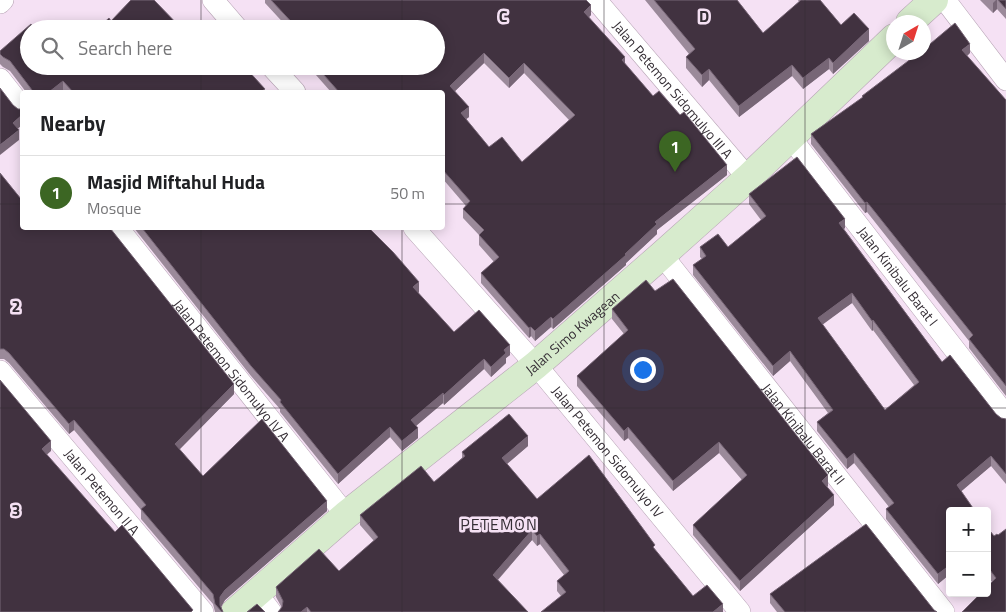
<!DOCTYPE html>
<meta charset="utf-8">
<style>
:root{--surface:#fff;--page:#f6f6f6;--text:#202124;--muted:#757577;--line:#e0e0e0;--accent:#3c6623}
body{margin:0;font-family:"Titillium Web",sans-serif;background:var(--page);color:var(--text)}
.controls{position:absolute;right:15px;bottom:15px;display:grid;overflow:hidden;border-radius:5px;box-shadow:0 2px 12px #0003}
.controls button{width:45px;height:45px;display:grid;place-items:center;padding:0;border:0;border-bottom:1px solid var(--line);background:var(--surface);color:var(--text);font:25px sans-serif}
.compass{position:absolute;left:886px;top:15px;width:45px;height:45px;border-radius:50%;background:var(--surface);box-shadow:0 2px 12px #0003;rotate:39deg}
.you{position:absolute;left:642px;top:369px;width:18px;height:18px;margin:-12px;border:4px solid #fff;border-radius:50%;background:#1a73e8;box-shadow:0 0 0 8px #1a73e833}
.badge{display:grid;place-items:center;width:32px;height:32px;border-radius:50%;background:var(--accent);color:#fff;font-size:16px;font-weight:700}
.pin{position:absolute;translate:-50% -41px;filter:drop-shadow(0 1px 2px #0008)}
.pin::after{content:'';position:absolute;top:26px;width:18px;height:15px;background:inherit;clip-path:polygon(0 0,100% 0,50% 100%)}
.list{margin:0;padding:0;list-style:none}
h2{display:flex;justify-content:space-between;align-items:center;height:65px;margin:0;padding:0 20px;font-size:21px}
h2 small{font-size:16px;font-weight:400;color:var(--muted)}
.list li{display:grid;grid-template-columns:32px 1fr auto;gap:15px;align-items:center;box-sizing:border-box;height:75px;padding:0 20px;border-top:1px solid var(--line)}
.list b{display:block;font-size:19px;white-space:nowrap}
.list p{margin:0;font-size:16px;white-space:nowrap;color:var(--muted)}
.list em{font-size:16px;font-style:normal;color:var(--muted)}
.icon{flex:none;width:28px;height:28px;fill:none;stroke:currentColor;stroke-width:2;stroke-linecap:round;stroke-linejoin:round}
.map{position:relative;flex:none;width:1006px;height:612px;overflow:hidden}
.search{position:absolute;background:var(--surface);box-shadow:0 2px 12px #0003;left:20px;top:20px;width:425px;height:55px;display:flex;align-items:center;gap:12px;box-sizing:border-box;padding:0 18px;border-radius:28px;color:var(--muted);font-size:19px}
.panel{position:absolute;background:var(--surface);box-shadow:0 2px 12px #0003;left:20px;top:90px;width:425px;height:140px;border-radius:5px}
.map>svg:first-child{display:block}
</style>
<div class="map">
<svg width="1006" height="612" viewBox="0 0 1006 612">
<rect width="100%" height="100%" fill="#f5e1f4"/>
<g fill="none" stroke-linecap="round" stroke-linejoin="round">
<g stroke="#b8a5b6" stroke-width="22">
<g id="street">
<polyline points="213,0 238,29"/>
<path id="s1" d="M596 0 748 178"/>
<polyline points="945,0 1006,80"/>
<polyline points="0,3 3,0"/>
<polyline points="271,66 295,92"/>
<polyline points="0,79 22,107"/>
<path id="s2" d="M790 137 1006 416"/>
<path id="s3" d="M118 228 346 515"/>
<path id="s4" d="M414 228 536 365 740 612"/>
<path id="s5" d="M662 255 944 612"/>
<path id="s6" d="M0 371 203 612"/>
<polyline points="256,592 271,612"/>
</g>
</g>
<g stroke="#b8a5b6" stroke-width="29">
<g id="secondary">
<polyline points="910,22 934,0"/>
<path id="s7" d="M235 612 346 515 536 365 662 255 748 178 894 38"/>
</g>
</g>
<use href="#street" stroke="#fff" stroke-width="21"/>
<use href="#secondary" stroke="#d7ebcd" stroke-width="28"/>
</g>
<g fill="#9b8a9a" fill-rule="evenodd">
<path d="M265 0H586L591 15 589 17 625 64 653 96 727 175 657 230V234L626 263V265L553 329 551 327 535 341 531 336 529 338 481 283V273L494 262 479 245V235L463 218V209L466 206 442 178V92H331L308 66H436V29H289L265 3ZM484 63 509 88 524 73 569 120 522 162 489 147 466 119 469 117 455 91Z"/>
<polygon points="645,0 737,0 763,33 799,2 798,0 820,0 841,25 869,41 833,74 829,69 803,89 792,76 739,117 709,80 702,87 686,68 686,57 689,54"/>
<polygon points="980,0 1006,0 1006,19 997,9 993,13"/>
<polygon points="0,51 29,66 247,69 265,92 65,92 63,91 61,92 26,92 10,71 3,67 0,64"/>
<polygon points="970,53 967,56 1006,100 1006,396 969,348 969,341 867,212 865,213 811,144 811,134 862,98 862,96"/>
<polygon points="0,173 21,199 234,394 179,450 203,476 327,511 225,600 221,606 223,612 215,612 213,604 141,519 141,510 74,430 69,434 9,363 4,359 0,359"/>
<path d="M749 194 845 228 844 229 942 362 996 414 1001 418 1006 419V484L991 466 961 491 950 511V574L938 584 886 519V509L889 507 854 463 847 469 817 431V422L828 413 790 361 773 376 693 275V265L702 259 700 257V247H728L761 220 749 204ZM852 303 872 331 873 330 914 385 885 410 822 324Z"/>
<polygon points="134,228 369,228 419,292 418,293 454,332 510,355 506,358 506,363 491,377 484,369 444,405 443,403 416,426 418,438 402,451 390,437 338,484 280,412 280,409 251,376"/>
<polygon points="655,291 828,486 827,487 834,505 740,591 693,535 693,525 742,480 719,453 673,491 628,438 624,441 577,386 577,376 624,334 612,319 612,309"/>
<polygon points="528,446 507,464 537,499 655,550 693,596 723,612 561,596 557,591 557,581 564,575 540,544 537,546 532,540 498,580 528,612 278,612 282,608 276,597 276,587 339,571 374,541 360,525 360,515 434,482 462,458 462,452"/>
<polygon points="987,527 1006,612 992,582 987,576"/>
<polygon points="770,594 934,610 937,612 777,612 770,603"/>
</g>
<g fill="#776676">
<polygon points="996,0 997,0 997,9 993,13 993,3"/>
<polygon points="591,5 591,15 584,22 584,12"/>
<polygon points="869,29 869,41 833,74 833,63"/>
<polygon points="970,44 970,53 962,60 962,50"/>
<polygon points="484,53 484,63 450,96 450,86"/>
<polygon points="625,57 625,67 622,60"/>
<polygon points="829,58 829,69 803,89 803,78"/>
<polygon points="524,63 524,73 509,88 509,78"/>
<polygon points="792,65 792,76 739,117 739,106"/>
<polygon points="242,66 250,66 242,74"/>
<polygon points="709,69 709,80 702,87 702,75"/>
<polygon points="63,81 63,91 61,92 49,92"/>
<polygon points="469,107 469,117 461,123 461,113"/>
<polygon points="22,115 22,125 13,133 13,123"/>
<polygon points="19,130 19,140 0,155 0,145"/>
<polygon points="727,165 727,175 657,230 657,234 626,263 626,265 553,329 553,319 625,254 655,222"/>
<polygon points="867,202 867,212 865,213 865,203"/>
<polygon points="845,219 845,228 839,232 839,223"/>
<polygon points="419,282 419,292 413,297 413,287"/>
<polygon points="852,293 852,303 818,328 818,318"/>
<polygon points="551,317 551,327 535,341 535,331"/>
<polygon points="873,320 873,330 872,331 872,321"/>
<polygon points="531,327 531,336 529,338 529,328"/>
<polygon points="510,345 510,355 506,358 506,363 491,377 491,367 504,350"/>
<polygon points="790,351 790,361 773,376 773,366"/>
<polygon points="484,359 484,369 444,405 444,395"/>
<polygon points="234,384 234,394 175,454 175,444"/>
<polygon points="443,393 443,403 411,430 411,420"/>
<polygon points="74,420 74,430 69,434 69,424"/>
<polygon points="390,427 390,437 338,484 338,474"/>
<polygon points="628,427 628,438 624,441 624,431"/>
<polygon points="418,428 418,438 402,451 402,441"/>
<polygon points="528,436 528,446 502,468 502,458"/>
<polygon points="51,441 51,451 42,459 42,449"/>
<polygon points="719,442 719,453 673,491 673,481"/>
<polygon points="854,453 854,463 847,469 847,459"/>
<polygon points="991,456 991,466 957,495 957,485"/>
<polygon points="828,475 828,486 822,491 822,481"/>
<polygon points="834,495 834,505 740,591 740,581"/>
<polygon points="327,501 327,511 225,600 220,609 220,597 225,590"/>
<polygon points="532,530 532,540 493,585 493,575"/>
<polygon points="540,534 540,544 537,546 537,536"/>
<polygon points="950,565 950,574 938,584 938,574"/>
<polygon points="723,604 723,612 713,612"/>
<polygon points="307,607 307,612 301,612"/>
</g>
<g fill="#413240" stroke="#776676" fill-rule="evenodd">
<polygon points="131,0 154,0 182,29 97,29 109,18 111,21"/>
<path d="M271 0H586L591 5 584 12 625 57 622 60 653 96 659 91 680 115 684 112 727 165 655 222 657 224 625 254 626 255 553 319 551 317 535 331 531 327 529 328 481 273 499 257 479 235 484 230 463 209 470 201 442 169V92H339L316 66H436V29H298ZM484 53 509 78 524 63 575 115 522 162 502 137 489 147 461 113 469 107 450 86Z"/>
<polygon points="654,0 737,0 763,33 801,0 820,0 841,25 854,13 869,29 833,63 829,58 803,78 792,65 739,106 709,69 702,75 686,57 695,49"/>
<polygon points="998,0 1006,0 1006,9"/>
<polygon points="955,23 970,44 962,50 1006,100 1006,386 969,339 973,335 867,202 865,203 811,134 863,97 862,96 920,52 924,52 924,49"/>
<polygon points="31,24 35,29 29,29 29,66 244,66 265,89 261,92 73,92 63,81 49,92 33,92 32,90 10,61 3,57 0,54 0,51"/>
<polygon points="0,88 13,105 18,109 22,109 22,115 13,123 19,130 0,145"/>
<path d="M797 157 845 219 839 223 942 362 950 355 996 414 1001 418 1006 419V474L991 456 957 485 975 511H950V565L938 574 886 509 894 503 854 453 847 459 817 422 833 410 790 351 773 366 693 265 706 256 700 247 718 234 728 247 766 216 749 194ZM852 293 872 321 873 320 919 382 885 410 818 318Z"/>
<polygon points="0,173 21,199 22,198 22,228 110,228 234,384 175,444 203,476 262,419 327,501 225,590 220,597 220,605 223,612 222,612 215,604 213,594 141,509 146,505 74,420 69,424 9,353 4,349 0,349"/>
<polygon points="142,228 369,228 393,252 419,282 413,287 454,332 479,310 510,345 504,350 506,353 491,367 484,359 444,395 443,393 411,420 418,428 402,441 390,427 338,474 280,402 281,400 251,366"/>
<polygon points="673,279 828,475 822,481 834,495 740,581 693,525 747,475 719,442 673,481 628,427 624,431 577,376 628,330 612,309 646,280 655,291"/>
<polygon points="0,380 51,441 42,449 115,532 122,525 193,610 191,612 0,612"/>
<polygon points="509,414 528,436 502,458 537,499 589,455 655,545 653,547 693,596 707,585 723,604 713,612 541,612 566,592 557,581 569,571 540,534 537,536 532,530 493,575 528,612 311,612 307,607 301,612 278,612 282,607 283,601 276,587 319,549 339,571 378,537 360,515 421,466 434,482 465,456 462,452"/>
<polygon points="866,524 934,610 937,612 785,612 770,594"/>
<polygon points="987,527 994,536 997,534 998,535 1006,529 1006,612 962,612 981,593 987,593 987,587 996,578 987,566"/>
<polygon points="257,604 265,612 247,612"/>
</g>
<path fill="none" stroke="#352e35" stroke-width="1" stroke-opacity="0.55" d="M201 0V29M402 0V29M604 0V612M805 0V612M201 66V92M402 66V92M0 204H22M442 204H1006M201 228V612M402 228V612M0 408H1006"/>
<g text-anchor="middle" stroke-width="5" stroke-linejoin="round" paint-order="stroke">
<g font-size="14" fill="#352e35" stroke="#f5e1f4">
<text dy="5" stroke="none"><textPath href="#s1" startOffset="118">Jalan Petemon Sidomulyo III A</textPath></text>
<text dy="5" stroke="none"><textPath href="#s2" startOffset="176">Jalan Kinibalu Barat I</textPath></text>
<text dy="5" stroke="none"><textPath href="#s7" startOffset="438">Jalan Simo Kwagean</textPath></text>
<text dy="5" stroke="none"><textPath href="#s3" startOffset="182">Jalan Petemon Sidomulyo IV A</textPath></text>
<text dy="5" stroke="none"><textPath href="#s5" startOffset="228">Jalan Kinibalu Barat II</textPath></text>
<text dy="5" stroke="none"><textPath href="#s4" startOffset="296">Jalan Petemon Sidomulyo IV</textPath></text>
<text dy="5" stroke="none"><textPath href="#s6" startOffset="158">Jalan Petemon II A</textPath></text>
</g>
<g font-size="16" letter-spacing="1" fill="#352e35" stroke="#f5e1f4">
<text x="499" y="530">PETEMON</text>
</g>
</g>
<g font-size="16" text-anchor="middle" font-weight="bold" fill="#352e35" stroke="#f5e1f4" stroke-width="5" stroke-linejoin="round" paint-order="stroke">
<text x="503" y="22">C</text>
<text x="704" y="22">D</text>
<text x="16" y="312">2</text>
<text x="16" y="516">3</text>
</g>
</svg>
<div class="controls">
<button>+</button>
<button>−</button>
</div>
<svg class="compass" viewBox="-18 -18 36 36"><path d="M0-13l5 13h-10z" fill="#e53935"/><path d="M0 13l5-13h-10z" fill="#757577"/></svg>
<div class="you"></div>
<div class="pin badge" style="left:675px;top:172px">1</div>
<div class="search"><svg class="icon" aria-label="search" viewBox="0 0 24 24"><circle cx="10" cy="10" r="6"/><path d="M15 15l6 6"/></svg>Search here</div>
<section class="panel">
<h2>Nearby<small></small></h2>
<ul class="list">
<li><span class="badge">1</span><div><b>Masjid Miftahul Huda</b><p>Mosque</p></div><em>50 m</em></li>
</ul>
</section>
</div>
